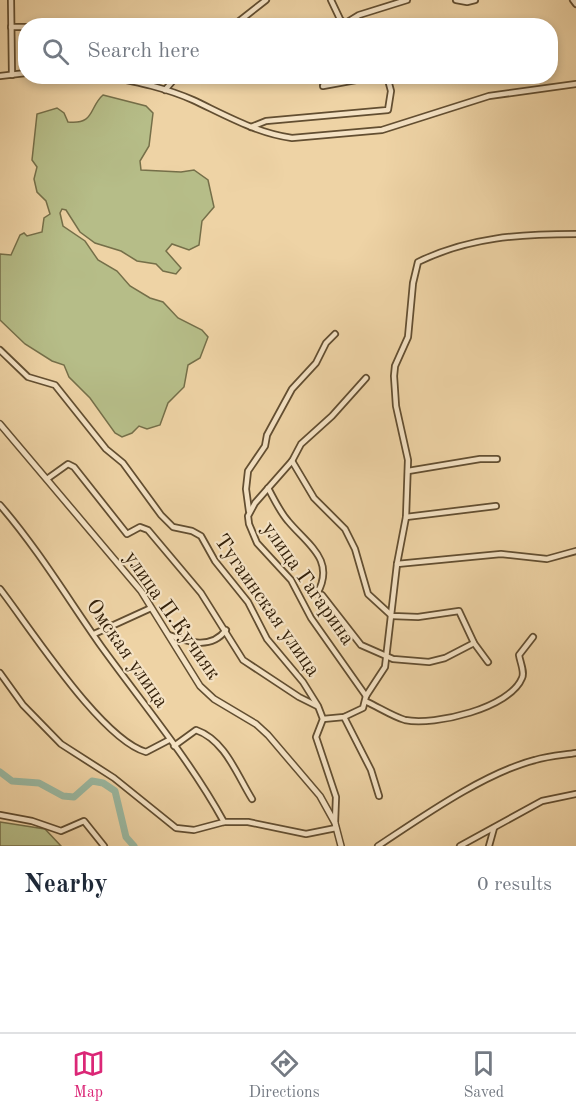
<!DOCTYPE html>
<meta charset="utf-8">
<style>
:root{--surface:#fff;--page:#f6f6f7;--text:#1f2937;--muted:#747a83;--line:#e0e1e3;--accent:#db2777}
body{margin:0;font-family:"Old Standard TT",serif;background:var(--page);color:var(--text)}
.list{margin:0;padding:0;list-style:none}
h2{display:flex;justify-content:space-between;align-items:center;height:78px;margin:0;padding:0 24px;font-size:26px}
h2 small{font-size:20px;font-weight:400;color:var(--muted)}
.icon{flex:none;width:33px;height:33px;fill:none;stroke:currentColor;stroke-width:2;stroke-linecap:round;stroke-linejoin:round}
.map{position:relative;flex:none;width:576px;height:846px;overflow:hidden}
.search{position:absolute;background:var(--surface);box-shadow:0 3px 9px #0003;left:18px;right:18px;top:18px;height:66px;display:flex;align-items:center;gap:15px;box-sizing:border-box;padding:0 21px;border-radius:24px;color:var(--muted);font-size:22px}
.sheet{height:186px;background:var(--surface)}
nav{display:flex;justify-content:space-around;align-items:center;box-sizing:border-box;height:84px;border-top:2px solid var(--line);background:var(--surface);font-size:16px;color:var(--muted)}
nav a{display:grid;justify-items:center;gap:3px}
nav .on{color:var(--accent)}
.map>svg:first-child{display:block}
</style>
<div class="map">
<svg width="576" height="846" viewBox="0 0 576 846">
<rect width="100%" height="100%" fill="#eed3a5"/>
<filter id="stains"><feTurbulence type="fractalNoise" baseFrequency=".00333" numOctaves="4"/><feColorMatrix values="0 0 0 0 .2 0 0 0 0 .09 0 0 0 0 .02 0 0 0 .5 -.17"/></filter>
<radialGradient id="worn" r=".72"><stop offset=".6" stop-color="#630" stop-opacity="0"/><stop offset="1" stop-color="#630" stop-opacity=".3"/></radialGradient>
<g fill="#b6bd88" stroke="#756f49" stroke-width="1.5">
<path d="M103 95 146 106 153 113 149 146 140 161 141 170 181 172 194 170 208 180 214 207 202 221 199 245 189 250 172 244 166 251 181 268 176 274 163 271 156 264 137 261 121 251 95 243 80 232 66 210 62 209 60 213 63 226 85 241 98 260 117 271 130 286 150 298 163 302 178 318 202 330 208 337 200 358 188 365 184 387 168 403 160 425 147 429 139 426 132 433 122 437 115 433 90 398 69 377 64 365 52 361 25 344 0 320V254L11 255 20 235 24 233 27 236 42 232 44 218 50 214 46 201 37 192 34 179 37 167 32 160 37 114 57 108 64 113 68 122C95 125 89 107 103 95Z"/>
<polygon points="0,822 45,829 61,846 0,846"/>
</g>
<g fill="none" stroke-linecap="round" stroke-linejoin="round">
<polyline stroke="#9bb9a2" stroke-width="7" points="0,772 12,781 39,783 63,796 74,797 92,781 103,783 115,791 126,837 134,846"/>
<g stroke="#624e31" stroke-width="8">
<g id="minor">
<polyline points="11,0 12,75"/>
<polyline points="331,0 340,19 347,26"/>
<polyline points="456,0 467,2 475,0"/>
<polyline points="573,0 576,4"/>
<polyline points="346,23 359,15 407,0"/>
<polyline points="233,26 266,0"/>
<polyline points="11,27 26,27"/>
<polyline points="0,76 26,73"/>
<path d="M108 76C137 82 166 88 193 100 225 115 256 133 292 138L382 130 489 96 576 84"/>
<polyline points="323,86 378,76"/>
<polyline points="165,90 177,76"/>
<polyline points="251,127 266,121 388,110 391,91 387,76"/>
<polyline points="0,350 28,377 55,385 106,449 123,463 161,515 173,527 192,531 201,536 215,561 248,602 267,639 303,682 318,706 323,719 316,737 336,797 335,823"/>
<polyline points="366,378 332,416 301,444 292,461 255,503 248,516 249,524 257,543 291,580 311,618 366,696"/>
<polyline points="292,461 314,498 345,529 355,549 368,594 392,616 418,617 459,611 474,643 488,662"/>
<polyline points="408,471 480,459 497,459"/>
<polyline points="47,479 68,464 74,467 127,534 140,527 148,530 201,593 243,660 299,697 317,706"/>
<path d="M268 488C274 499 280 512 288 521 308 545 336 560 317 594"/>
<path d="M0 505C38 549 68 599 101 646 143 704 190 760 224 822"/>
<polyline points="249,511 246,489 248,471 265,446 267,435 292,389 316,363 326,343 335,334"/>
<polyline points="406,517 496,506"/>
<polyline points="397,564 501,554 547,559 576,551"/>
<path d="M0 589C31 629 101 739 146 752L169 740"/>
<polyline points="322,595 361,645 393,659 429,662 445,658 474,643"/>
<polyline points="94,634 151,608"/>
<path d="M169 635C188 642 211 650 226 630"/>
<polyline points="0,673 23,705 61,744 114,778 176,828 194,830 224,822 248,822 306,834 336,828"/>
<path d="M367 702C378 707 394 717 405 720 435 726 510 708 522 678 525 672 520 662 519 655L533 637"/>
<polyline points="344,717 371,770 379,796"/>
<path d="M323 719 344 717 363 708 366 696 385 667 397 564 406 517 408 460 396 406 394 376 395 366 408 337 413 283 418 262C469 237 521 234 576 234"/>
<path d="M174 746 196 730C225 740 237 775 252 799"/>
<polyline points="0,815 32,821 61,831 84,821 104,846"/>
<path d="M378 846C422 817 484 773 535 760 548 756 563 755 576 753"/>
<polyline points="460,846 542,801 576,794"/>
<polyline points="489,846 494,828"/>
</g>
</g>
<g stroke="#624e31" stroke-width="8">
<polyline id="tertiary" points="0,424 141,591 200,686 214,699 256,724 268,735 320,796 335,823 341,846"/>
</g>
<use href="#minor" stroke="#f4e2c4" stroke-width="4.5"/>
<use href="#tertiary" stroke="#f4e2c4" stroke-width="5"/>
</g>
<g text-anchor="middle" stroke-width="4.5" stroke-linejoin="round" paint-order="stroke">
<g font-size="21" fill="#34210a" stroke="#f4e2c4">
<text transform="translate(309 583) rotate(55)" y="7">улица Гагарина</text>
<text transform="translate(268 605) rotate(55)" y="7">Тугаинская улица</text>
<text transform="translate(173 615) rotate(55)" y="7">улица П.Кучияк</text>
<text transform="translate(128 653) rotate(55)" y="7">Омская улица</text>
</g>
</g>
<rect width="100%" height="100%" filter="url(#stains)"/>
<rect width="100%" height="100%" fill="url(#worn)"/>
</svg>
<div class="search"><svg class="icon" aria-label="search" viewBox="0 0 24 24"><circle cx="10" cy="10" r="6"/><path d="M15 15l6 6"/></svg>Search here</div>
</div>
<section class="sheet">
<h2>Nearby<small>0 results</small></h2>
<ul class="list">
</ul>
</section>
<nav>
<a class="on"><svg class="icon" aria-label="map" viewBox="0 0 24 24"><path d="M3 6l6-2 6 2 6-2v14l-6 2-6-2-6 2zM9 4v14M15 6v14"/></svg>Map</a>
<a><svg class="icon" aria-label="directions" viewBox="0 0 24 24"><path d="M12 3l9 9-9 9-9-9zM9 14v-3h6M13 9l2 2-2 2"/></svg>Directions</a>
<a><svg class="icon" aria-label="saved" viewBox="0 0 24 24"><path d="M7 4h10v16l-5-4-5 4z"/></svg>Saved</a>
</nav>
